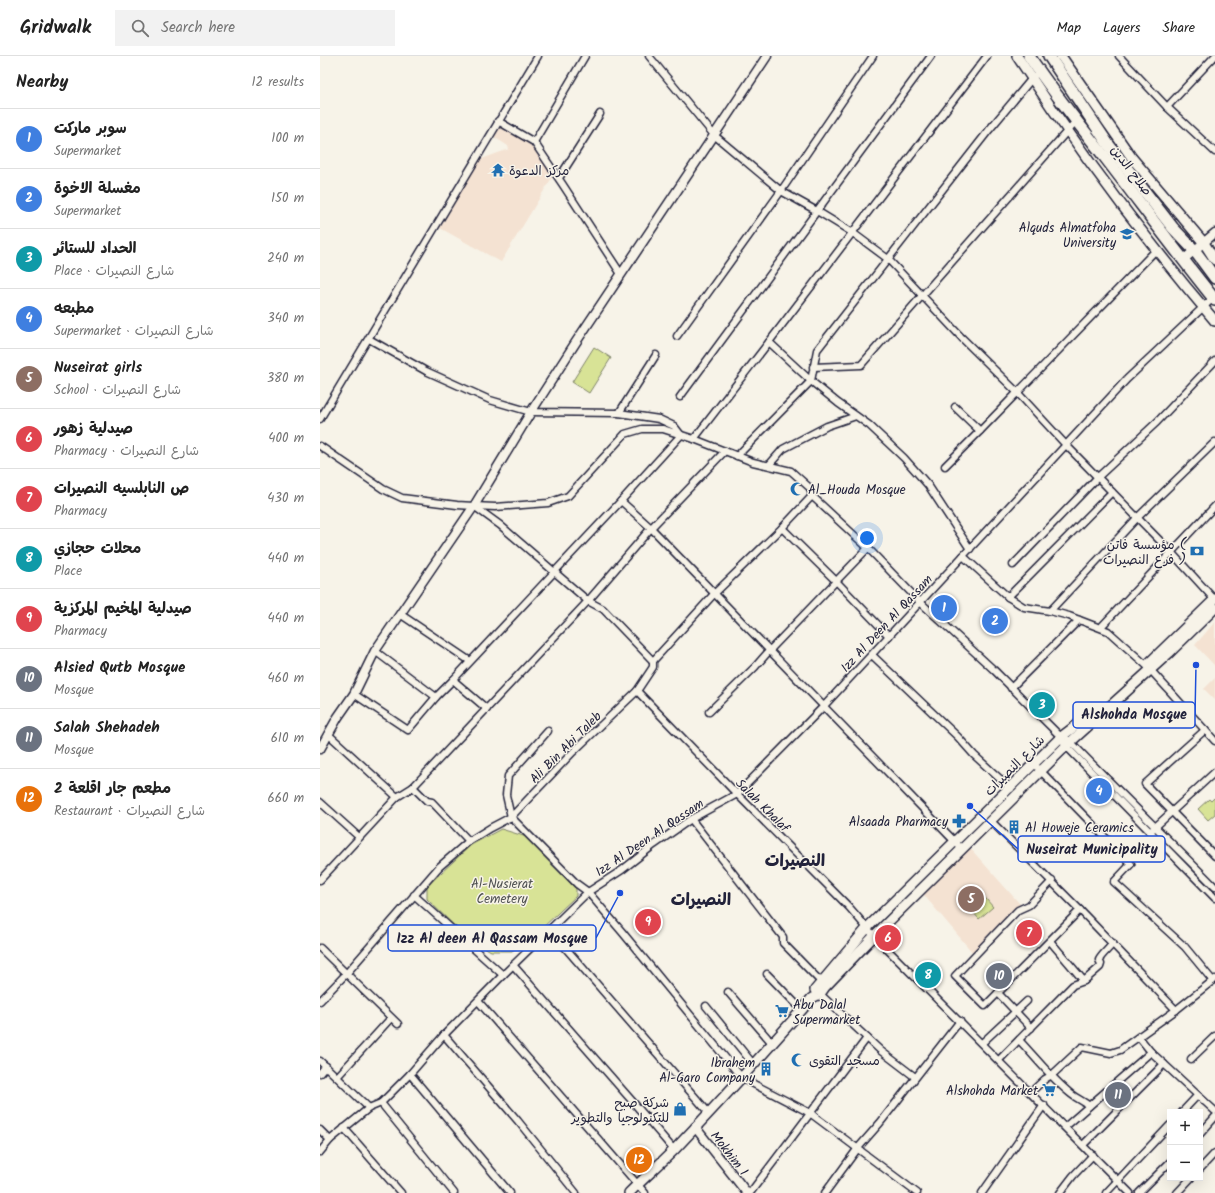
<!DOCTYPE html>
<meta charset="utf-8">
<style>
:root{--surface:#fff;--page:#f2f2f2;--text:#222;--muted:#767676;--line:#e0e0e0;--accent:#ea580c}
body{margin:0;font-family:Kalam,"Playpen Sans Arabic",sans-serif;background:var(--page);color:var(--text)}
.controls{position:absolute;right:12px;bottom:12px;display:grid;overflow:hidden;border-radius:0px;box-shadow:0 4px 16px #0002}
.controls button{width:36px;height:36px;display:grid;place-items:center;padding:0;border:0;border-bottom:1px solid var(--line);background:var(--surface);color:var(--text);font:20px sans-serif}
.you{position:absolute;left:547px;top:482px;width:14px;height:14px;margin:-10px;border:3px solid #fff;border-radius:50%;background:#1a73e8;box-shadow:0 0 0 6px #1a73e833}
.badge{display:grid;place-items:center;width:26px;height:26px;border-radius:50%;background:var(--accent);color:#fff;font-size:13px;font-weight:700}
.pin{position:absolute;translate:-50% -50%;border:2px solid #fff;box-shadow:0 1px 4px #0006}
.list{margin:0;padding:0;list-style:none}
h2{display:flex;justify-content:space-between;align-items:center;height:52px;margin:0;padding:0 16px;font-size:17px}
h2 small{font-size:13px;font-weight:400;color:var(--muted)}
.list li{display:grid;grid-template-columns:26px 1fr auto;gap:12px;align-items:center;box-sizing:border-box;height:60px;padding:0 16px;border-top:1px solid var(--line)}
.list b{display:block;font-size:15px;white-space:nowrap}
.list p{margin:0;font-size:13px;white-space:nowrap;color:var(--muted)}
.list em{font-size:13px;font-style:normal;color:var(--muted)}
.icon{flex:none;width:22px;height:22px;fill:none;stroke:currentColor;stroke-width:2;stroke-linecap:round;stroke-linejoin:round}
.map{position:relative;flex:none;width:895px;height:1137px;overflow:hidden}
header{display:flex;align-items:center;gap:24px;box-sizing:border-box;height:56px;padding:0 20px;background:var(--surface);border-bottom:1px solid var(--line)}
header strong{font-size:19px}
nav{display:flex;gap:22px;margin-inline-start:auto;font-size:14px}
.search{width:280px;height:36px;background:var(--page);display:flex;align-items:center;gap:10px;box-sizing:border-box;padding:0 14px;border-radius:0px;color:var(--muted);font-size:15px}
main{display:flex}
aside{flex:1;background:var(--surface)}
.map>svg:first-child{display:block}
</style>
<header>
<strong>Gridwalk</strong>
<div class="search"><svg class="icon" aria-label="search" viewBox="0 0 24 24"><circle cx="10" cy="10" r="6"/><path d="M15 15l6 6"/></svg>Search here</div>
<nav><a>Map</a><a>Layers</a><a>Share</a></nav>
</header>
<main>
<aside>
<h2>Nearby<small>12 results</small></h2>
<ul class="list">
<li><span class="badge" style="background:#3f7fe0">1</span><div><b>سوبر ماركت</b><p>Supermarket</p></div><em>100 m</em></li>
<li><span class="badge" style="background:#3f7fe0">2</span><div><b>مغسلة الاخوة</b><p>Supermarket</p></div><em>150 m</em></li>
<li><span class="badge" style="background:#0f9aa8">3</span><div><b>الحداد للستائر</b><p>Place · شارع النصيرات</p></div><em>240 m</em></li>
<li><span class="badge" style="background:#3f7fe0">4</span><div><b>مطبعه</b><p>Supermarket · شارع النصيرات</p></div><em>340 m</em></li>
<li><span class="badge" style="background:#8d6e63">5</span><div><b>Nuseirat girls</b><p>School · شارع النصيرات</p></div><em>380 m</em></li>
<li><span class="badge" style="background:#e0444e">6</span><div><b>صيدلية زهور</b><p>Pharmacy · شارع النصيرات</p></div><em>400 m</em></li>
<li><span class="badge" style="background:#e0444e">7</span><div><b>ص النابلسيه النصيرات</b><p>Pharmacy</p></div><em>430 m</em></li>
<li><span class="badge" style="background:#0f9aa8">8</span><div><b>محلات حجازي</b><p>Place</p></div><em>440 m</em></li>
<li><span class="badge" style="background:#e0444e">9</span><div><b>صيدلية المخيم المركزية</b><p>Pharmacy</p></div><em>440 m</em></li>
<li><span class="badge" style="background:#6b7280">10</span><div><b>Alsied Qutb Mosque</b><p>Mosque</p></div><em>460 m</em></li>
<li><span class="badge" style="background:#6b7280">11</span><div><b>Salah Shehadeh</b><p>Mosque</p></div><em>610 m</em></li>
<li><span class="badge" style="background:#e8710a">12</span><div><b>مطعم جار اقلعة 2</b><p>Restaurant · شارع النصيرات</p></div><em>660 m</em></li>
</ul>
</aside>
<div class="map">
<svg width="895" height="1137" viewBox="0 0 895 1137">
<rect width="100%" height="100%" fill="#f7f3e8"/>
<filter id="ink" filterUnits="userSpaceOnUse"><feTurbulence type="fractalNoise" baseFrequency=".025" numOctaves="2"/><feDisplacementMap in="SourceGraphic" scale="8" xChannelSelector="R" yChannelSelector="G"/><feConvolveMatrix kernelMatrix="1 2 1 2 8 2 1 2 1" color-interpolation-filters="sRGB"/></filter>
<g filter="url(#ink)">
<g fill="#f4e2d2">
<polygon points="178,67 210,88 234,118 181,206 120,172 159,104 189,93 188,90 171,79"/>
<polygon points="895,566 895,610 875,589"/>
<polygon points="895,622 895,644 884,633"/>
<polygon points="649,791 700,848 653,897 603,838"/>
</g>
<g fill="#d8e396" stroke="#7d8268">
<polygon points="274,291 291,302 269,337 252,326"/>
<polygon points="894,742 895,744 895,758 888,764 878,753 889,743 891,745"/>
<polygon points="181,773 207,781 256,833 256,840 220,874 192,895 171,895 146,881 107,843 107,830 151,789"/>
<polygon points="654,829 673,851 659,863 640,841"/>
</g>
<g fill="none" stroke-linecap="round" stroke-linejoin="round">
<g stroke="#22223b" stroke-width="9">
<g id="minor">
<polyline points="329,0 394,79 461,135 497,155 533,177 568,203 642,282 697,336 746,389 851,496 894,543"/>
<polyline points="799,0 847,51 895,96"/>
<polyline points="847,51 895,0"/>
<polyline points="178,65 214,86 243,129 301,218"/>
<polyline points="214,86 265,0"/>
<polyline points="239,122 280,58"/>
<polyline points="357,280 461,135 553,0"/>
<polyline points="49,283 106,315 170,344 211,356 299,357 339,363 354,370 361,379"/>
<polyline points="449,286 491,325 518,347 549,369 584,402 608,429 650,493"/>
<polyline points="493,311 541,309 756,65"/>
<polyline points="360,341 611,0"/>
<polyline points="635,351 660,375"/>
<polyline points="299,357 336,299"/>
<polyline points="0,363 218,0"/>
<polyline points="374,383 449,286 667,0"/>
<polyline points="0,390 63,433 82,442 137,449 154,450 180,469 268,545 283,553 333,605"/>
<polyline points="417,400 491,325 497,294 669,74 714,20"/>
<polyline points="449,409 463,393 507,370 536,360"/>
<polyline points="625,410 660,375 836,194"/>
<polyline points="301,445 331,472 642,793"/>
<polyline points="154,450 175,451 228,447 248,440 305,378 322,373 343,373 374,383 433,406 471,415 490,432 492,440 548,492 600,546 674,614 741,681 746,690 895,842"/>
<polyline points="462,472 516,525 569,580"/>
<polyline points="643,500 688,541 704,551 730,555 749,560 788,575 826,609 895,685"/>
<polyline points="693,509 778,421 837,366 895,305"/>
<polyline points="688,541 792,436"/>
<polyline points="730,555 817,462 895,386"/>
<polyline points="80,558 150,605"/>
<polyline points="781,571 895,450"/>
<polyline points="55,595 116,641"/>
<polyline points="552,599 638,681 654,699 691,733"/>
<polyline points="133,624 167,653"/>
<polyline points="691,632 759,564"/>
<polyline points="317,635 417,738 529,851 554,880 810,1137"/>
<polyline points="34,638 88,674 116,641 133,624 301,445 361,379"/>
<polyline points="389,656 435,611 449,595 548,492"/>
<polyline points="885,674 825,728 895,800"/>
<polyline points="228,675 188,720 186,739 191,761 257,828 268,836 303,877 422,1022 490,1057 597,1137"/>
<polyline points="8,678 77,741"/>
<path d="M748 684 750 685C798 735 847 782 895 831"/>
<polyline points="714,708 811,808 794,826 865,891 893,925"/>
<polyline points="93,731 107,745 112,746 149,785"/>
<polyline points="0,746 39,781"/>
<polyline points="371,763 463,881 463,887 503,928"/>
<polyline points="670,764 760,854 856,954"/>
<polyline points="833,773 895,716"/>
<polyline points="0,824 77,741 93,731 268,545 331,472 405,395"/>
<polyline points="732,825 709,849 698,854 635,920 665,950 760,854"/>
<polyline points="94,839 183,919"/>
<polyline points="229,873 388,1056"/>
<polyline points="730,885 764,925"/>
<polyline points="0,892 78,968"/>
<polyline points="193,909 313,1046 354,1094"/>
<polyline points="447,918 482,954"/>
<polyline points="408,936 452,987"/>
<polyline points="678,937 711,972"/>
<polyline points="500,938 561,995 595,1021"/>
<polyline points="0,945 26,918 119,811 149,785 170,772 191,761 253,696 317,635 333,611 333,605 394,538 462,472 492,440"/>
<polyline points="158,945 325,1137"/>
<polyline points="386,950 434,1009"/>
<polyline points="124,979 198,1065 256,1137"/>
<polyline points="819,981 831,996 895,1055"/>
<path d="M699 984C716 1002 732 1023 751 1038 757 1043 764 1045 769 1050"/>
<polyline points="662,987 707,945"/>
<polyline points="871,1003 895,980"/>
<path d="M679 1004 753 929 764 925 780 911 781 908 779 904C782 898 789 893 793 887"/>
<polyline points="0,1005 49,1052"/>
<polyline points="0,1017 6,1010"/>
<polyline points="90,1018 190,1137"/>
<polyline points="17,1021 71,962"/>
<polyline points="711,1036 725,1023 732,1019 762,991 791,997 800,994 856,954 895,923"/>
<polyline points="61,1047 134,1137"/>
<polyline points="862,1056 877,1040"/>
<polyline points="745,1071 831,996"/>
<polyline points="24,1072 81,1137"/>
<polyline points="0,1074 10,1084"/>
<polyline points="880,1078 895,1061"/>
<polyline points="763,1089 844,1008"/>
<polyline points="0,1096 10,1084 49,1052 61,1047 90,1018 124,979 183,919 268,836 302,814 334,789 371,763 417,738 503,651 807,323 893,242"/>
<polyline points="880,1113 895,1097"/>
<polyline points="430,1137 547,982"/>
<polyline points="505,1137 538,1092 560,1067 640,965"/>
<polyline points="662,1137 724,1049"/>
<polyline points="740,1137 753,1120 773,1099"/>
<polyline points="786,1137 850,1069"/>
<polyline points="819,1137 850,1106"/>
<polyline points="857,1137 871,1122"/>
</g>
</g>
<g stroke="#22223b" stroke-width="11">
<g id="tertiary">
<polyline points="863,204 895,177"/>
<polyline points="0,693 18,661 34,638 55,595 154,450 211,356 256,286 447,0"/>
<polyline points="375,1071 427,1137"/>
</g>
</g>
<g stroke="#22223b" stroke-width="12">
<g id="secondary">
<path d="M697 0C757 92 823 181 895 265"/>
<polyline points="741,0 812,102 884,187 895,204"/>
<polyline points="829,607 895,543"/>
<polyline points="495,934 548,871 741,681 778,653"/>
<path d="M309 1137C324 1122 340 1108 355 1093 402 1044 448 993 492 942L500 938 505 931 554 880 746 690 849 597 895 552"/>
</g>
</g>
<g stroke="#22223b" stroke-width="14">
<g id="trunk">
<path d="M709 0C732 35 758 67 784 100 821 148 857 197 895 244"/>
<polyline points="729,0 788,88 853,172 875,195 895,222"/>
</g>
</g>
<use href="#minor" stroke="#f7f3e8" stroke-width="6"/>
<use href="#tertiary" stroke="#f7f3e8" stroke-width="8"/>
<use href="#secondary" stroke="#f7f3e8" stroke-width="9"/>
<use href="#trunk" stroke="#f7f3e8" stroke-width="11"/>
</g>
</g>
<defs>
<g id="temple-bare" transform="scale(1.08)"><path d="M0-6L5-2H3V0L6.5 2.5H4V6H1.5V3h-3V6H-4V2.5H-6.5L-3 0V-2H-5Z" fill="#1f6fb2" stroke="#f7f3e8" stroke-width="2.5" paint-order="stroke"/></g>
<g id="university-bare" transform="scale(1.08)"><path d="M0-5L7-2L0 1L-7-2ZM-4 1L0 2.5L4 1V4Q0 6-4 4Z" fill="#1f6fb2" stroke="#f7f3e8" stroke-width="2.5" paint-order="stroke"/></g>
<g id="mosque-bare" transform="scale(1.08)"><path d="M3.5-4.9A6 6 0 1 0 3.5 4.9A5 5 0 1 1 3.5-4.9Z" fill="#1f6fb2" stroke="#f7f3e8" stroke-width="2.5" paint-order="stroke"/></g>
<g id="bank-bare" transform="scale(1.08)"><path d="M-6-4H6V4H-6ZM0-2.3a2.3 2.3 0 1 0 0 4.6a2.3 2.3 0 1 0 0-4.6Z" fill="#1f6fb2" stroke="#f7f3e8" stroke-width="2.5" paint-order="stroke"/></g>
<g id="pharmacy-bare" transform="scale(1.08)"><path d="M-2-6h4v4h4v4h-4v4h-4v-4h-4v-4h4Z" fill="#1f6fb2" stroke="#f7f3e8" stroke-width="2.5" paint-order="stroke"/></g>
<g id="building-bare" transform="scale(1.08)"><path d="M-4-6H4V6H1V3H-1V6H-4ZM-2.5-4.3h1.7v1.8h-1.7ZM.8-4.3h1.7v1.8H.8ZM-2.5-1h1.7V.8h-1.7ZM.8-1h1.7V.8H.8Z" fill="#1f6fb2" stroke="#f7f3e8" stroke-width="2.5" paint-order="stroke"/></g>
<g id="supermarket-bare" transform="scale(1.08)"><path d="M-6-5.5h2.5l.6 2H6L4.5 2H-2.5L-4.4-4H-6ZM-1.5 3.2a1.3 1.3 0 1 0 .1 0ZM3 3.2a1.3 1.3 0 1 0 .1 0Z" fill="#1f6fb2" stroke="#f7f3e8" stroke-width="2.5" paint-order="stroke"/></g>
<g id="shop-bare" transform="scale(1.08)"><path d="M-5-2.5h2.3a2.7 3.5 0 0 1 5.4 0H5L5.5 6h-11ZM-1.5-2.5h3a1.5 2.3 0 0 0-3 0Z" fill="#1f6fb2" stroke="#f7f3e8" stroke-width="2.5" paint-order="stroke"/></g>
</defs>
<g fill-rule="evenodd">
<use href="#temple-bare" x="178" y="114"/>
<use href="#university-bare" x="807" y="178"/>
<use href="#mosque-bare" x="477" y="433"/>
<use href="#bank-bare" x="877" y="495"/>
<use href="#pharmacy-bare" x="639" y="765"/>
<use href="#building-bare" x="694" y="771"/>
<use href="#supermarket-bare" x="462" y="955"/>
<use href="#mosque-bare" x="478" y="1004"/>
<use href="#building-bare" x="446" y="1013"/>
<use href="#supermarket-bare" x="729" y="1034"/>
<use href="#shop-bare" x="360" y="1053"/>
</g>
<g text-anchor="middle" stroke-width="3" stroke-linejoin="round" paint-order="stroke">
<g font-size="13" fill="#22223b" stroke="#f7f3e8" text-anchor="end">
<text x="189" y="119" text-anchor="start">مركز الدعوة</text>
<text x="796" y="176">Alquds Almatfoha<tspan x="796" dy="15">University</tspan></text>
<text x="488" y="438" text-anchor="start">Al_Houda Mosque</text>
<text x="866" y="493">مؤسسة فاتن (<tspan x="866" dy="15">فرع النصيرات )</tspan></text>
<text x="628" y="770">Alsaada Pharmacy</text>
<text x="705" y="776" text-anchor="start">Al Howeje Ceramics</text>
<text x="473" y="953" text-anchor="start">Abu Dalal<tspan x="473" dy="15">Supermarket</tspan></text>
<text x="489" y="1009" text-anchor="start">مسجد التقوى</text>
<text x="435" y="1011">Ibrahem<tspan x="435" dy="15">Al-Garo Company</tspan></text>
<text x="718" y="1039">Alshohda Market</text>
<text x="349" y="1051">شركة صبح<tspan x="349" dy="15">للتكنولوجيا والتطوير</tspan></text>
</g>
<g font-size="13" fill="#22223b" stroke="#f7f3e8">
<text transform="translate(812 114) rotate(53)" y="5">صلاح الدين</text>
<text transform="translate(566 567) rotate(-47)" y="5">Izz Al Deen Al Qassam</text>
<text transform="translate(245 691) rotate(-45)" y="5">Ali Bin Abi Taleb</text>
<text transform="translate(694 709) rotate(-45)" y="5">شارع النصيرات</text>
<text transform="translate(443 749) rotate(45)" y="5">Salah Khalaf</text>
<text transform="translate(329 781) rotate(-34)" y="5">Izz Al Deen Al Qassam</text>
<text transform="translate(410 1097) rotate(52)" y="5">Mokhim 1</text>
</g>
<g font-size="13" fill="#505252" stroke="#f7f3e8">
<text x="182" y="832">Al-Nusierat<tspan x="182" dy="15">Cemetery</tspan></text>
</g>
<g font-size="17" font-weight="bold" fill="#22223b" stroke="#f7f3e8">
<text x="475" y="810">النصيرات</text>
<text x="381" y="849">النصيرات</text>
</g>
</g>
<path fill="none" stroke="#1d4ed8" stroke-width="1.5" d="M876 609L875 659M650 750L698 793M300 837L276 882"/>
<g fill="#1d4ed8" stroke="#f7f3e8" stroke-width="1.5">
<circle cx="876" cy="609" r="4"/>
<circle cx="650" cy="750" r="4"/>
<circle cx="300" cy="837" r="4"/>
</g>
<g fill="#f7f3e8" stroke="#1d4ed8" stroke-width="1.5">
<rect x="753" y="646" width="122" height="26" rx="4"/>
<rect x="698" y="780" width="147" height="26" rx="4"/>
<rect x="68" y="869" width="208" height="26" rx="4"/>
</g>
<g font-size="14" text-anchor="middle" font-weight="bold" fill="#22223b">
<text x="814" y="663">Alshohda Mosque</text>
<text x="772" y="798">Nuseirat Municipality</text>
<text x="172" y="887">Izz Al deen Al Qassam Mosque</text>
</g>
</svg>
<div class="controls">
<button>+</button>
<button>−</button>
</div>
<div class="you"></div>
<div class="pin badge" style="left:624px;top:552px;background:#3f7fe0">1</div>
<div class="pin badge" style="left:675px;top:565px;background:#3f7fe0">2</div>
<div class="pin badge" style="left:722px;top:649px;background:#0f9aa8">3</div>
<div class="pin badge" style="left:779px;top:735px;background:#3f7fe0">4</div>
<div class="pin badge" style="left:651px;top:843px;background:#8d6e63">5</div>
<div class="pin badge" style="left:568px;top:882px;background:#e0444e">6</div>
<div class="pin badge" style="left:709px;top:877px;background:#e0444e">7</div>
<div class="pin badge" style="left:608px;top:919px;background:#0f9aa8">8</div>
<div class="pin badge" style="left:328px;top:866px;background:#e0444e">9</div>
<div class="pin badge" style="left:679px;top:920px;background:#6b7280">10</div>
<div class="pin badge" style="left:798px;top:1039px;background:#6b7280">11</div>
<div class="pin badge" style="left:319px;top:1104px;background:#e8710a">12</div>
</div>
</main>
